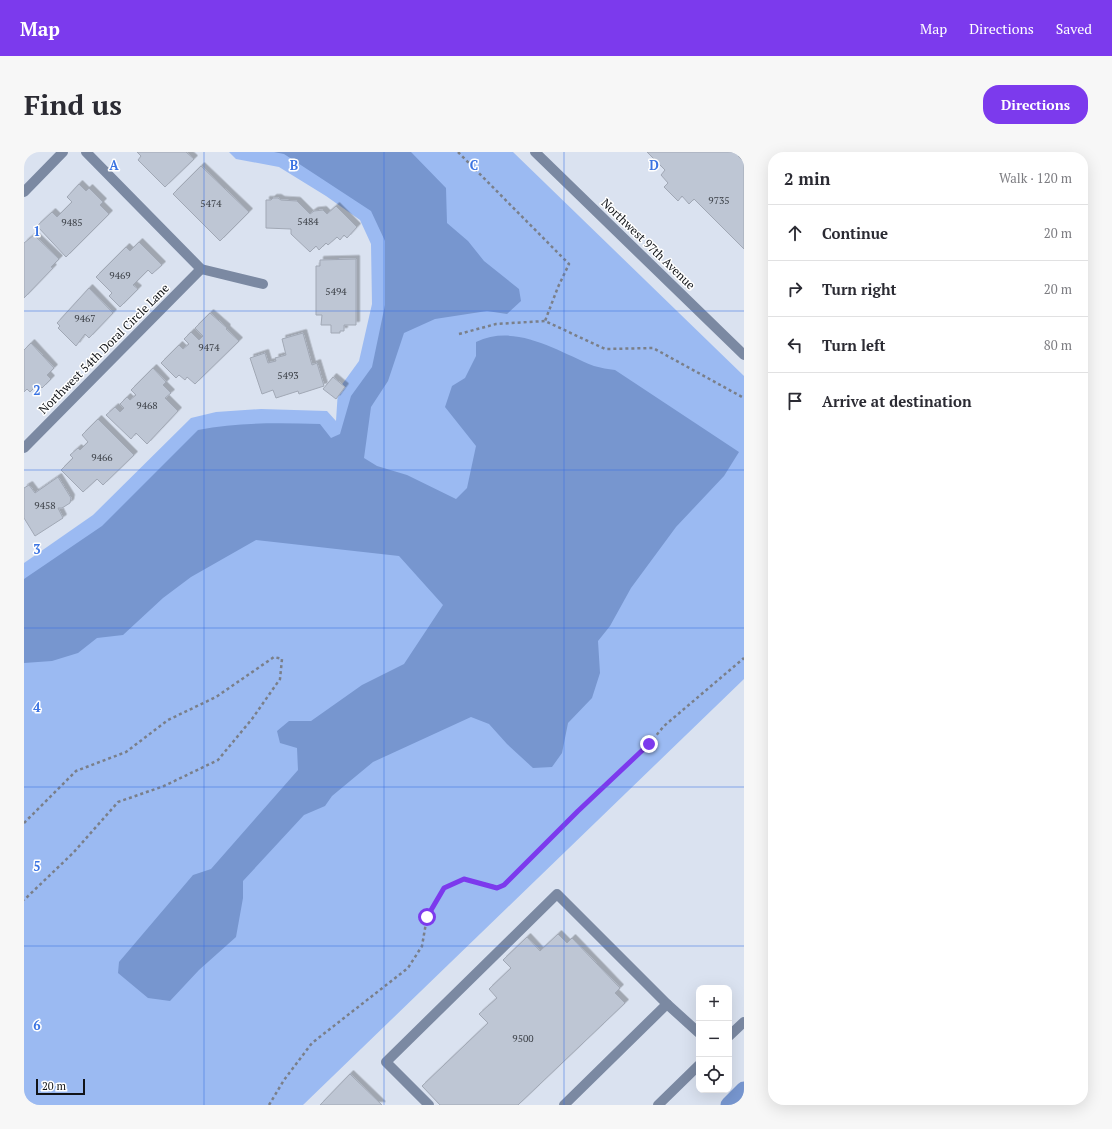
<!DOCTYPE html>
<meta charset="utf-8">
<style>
:root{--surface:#fff;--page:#f7f7f7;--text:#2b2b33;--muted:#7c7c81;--line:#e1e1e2;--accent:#7c3aed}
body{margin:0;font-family:"PT Serif",serif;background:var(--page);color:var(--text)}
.controls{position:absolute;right:12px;bottom:12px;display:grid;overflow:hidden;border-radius:8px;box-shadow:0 4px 16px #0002}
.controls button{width:36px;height:36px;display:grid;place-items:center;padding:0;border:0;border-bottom:1px solid var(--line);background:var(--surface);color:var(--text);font:20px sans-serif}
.scale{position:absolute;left:12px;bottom:10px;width:49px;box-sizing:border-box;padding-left:4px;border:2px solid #111418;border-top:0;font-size:11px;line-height:14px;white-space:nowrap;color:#111418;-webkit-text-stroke:3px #fff;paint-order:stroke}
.stop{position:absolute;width:12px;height:12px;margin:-9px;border:3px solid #7c3aed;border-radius:50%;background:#fff}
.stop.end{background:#7c3aed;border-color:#fff;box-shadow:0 1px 4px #0008}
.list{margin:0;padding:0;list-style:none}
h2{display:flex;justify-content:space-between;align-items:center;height:52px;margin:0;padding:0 16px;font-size:17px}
h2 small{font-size:13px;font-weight:400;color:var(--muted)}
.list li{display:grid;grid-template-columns:26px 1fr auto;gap:12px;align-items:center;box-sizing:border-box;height:56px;padding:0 16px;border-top:1px solid var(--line)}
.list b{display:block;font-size:15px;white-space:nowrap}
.list em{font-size:13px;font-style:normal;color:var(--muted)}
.icon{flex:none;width:22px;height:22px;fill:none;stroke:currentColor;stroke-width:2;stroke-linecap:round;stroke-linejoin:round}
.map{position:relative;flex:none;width:720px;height:953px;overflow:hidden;border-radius:16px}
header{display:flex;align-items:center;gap:24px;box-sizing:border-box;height:56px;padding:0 20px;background:var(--accent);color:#fff}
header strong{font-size:19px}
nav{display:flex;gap:22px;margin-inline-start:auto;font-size:14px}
.intro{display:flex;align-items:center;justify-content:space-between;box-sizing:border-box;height:96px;padding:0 24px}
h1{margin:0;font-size:28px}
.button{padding:10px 18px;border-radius:16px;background:var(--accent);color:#fff;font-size:14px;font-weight:700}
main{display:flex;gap:24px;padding:0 24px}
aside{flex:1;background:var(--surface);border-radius:16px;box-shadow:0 4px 16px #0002}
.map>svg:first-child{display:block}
</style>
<header>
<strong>Map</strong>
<nav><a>Map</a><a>Directions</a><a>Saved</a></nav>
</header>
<div class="intro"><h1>Find us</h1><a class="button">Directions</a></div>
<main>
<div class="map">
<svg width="720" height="953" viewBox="0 0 720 953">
<defs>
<filter id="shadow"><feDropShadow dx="3.5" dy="-3.5" stdDeviation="0" flood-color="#0004"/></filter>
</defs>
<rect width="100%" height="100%" fill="#dae2f0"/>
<polygon fill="#9bbaf2" points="205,0 489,0 720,224 720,527 279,953 0,953 0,411 69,363 167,266 192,260 237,257 303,259 312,269 314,238 335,209 348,152 347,92 336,68 302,44 255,15 212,7"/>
<path fill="#7796cf" d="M250 0H387L422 36 423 71 444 89 460 109 495 137 497 149 483 162 463 159 411 167 380 181 364 229 347 255 340 306 353 314 383 323 432 347 443 336 452 294 421 255 428 234 441 226 452 204V190C492 171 533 199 570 214 577 216 584 217 591 218L715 300 700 324 652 375 607 436 586 474 574 489 576 521 568 546 544 571 538 601 528 615 509 616 483 592 465 572 447 565 349 610 308 644 301 654 280 663 219 729V746L212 785 175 818 146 849 124 846 94 821 95 810 169 723 187 717 274 618 273 596 256 591 253 579 265 569H287L338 533 380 512 419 453 375 404 232 388 167 425 139 446 99 483 73 486 54 501 28 509 0 511V427L78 374 174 278C214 270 255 271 296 272L307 286 316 282 327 244 348 215 361 153V89L347 59 260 2Z"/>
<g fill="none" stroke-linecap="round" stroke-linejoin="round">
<polyline stroke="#7796cf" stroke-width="17" points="705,953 720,938"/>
</g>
<g fill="#bec6d4" stroke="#a1a8b5" filter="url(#shadow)">
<polygon points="113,0 162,0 170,7 141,35 114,8 117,4"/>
<polygon points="623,0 718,0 714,4 720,10 720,97 670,47 665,52 658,44 654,49 640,35 644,31 637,23 641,18"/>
<polygon points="177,14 225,60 196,89 149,42"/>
<polygon points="55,32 62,39 65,36 79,50 76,53 85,62 42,105 13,74 28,60 33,65 48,50 43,45"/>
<polygon points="249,46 254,46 257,48 273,49 286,62 290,59 299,58 303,62 312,54 333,75 323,86 320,83 316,88 313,85 304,93 302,91 295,98 292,94 286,100 267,82 267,77 242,76 242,48 247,48"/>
<polygon points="10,83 35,107 27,115 29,116 0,146 0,91"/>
<polygon points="115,90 138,113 128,122 124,118 109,133 114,137 96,155 85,144 88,141 72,125 102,95 106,99"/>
<polygon points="332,107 332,173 320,173 320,179 316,179 316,181 307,181 307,173 297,173 298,163 292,163 292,114 296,114 296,108"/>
<polygon points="65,136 89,161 65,186 61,182 52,194 34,176 36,174 33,171"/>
<polygon points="186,161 203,176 202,177 215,189 171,232 163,225 161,228 155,223 152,226 137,211 155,193 159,197 165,192 160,187 167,180 175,188 179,184 171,176"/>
<polygon points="279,181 288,213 293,211 300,234 275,242 274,239 252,246 249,238 238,242 226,206 241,201 244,211 252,209 251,206 262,203 258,187"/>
<polygon points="7,191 30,216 23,223 27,227 18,236 14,232 6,240 3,237 0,240 0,198"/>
<polygon points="129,216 142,230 139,233 147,241 141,246 154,259 123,292 112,281 107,287 82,263 91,255 96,260 100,256 96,252 103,245 106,248 112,243 107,238"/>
<polygon points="309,225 321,235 312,247 299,237"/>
<polygon points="74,267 110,303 79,333 73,327 59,340 37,318 49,306 46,303 54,296 56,298 64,290 58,283"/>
<polygon points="34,325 47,346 46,351 38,356 34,356 39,366 11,384 0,366 0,336 5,333 11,341"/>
<polygon points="534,782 543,791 548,786 596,836 591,841 601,851 494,953 416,953 398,934 464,871 455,862 473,846 465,837 487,816 479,808 503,785 516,799"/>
<polygon points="326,922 358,953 296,953"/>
</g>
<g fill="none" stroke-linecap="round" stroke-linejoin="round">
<g stroke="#7a7f89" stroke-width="2.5" stroke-dasharray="3 3" stroke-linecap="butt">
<polyline points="434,0 545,112 534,135 521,169"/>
<polyline points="435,182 472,172 521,169 581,197 629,196 720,246"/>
<polyline points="0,671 52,619 102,600 144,568 192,545 250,505 258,507 256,527 228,567 194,608 140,634 94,650 49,701 0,748"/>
<polyline points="245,953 260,928 288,891 384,816 398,794 403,765 420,736 440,727 473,735 480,733 554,659 625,592 640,574 720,506"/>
</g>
<g stroke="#7b89a2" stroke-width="10">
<polyline points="62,0 177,117 239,132"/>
<polyline points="511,0 720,203"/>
<polyline points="0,40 39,0"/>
<polyline points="0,296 177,117"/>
<polyline points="705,884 720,870"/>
<polyline points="405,953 362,910 533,742 643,852 675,881"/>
<polyline points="540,953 643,852"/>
<polyline points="634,953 675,913"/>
</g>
</g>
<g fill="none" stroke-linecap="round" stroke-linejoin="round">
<polyline stroke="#7c3aed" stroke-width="5" points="403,765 420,736 440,727 473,736 480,733 554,659 625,592"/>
</g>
<path fill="none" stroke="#3a73e2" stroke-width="1" stroke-opacity="0.55" d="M180 0V953M360 0V953M540 0V953M0 159H720M0 318H720M0 476H720M0 635H720M0 794H720"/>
<g text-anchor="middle" stroke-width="3" stroke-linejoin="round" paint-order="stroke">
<g font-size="10" fill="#3c4047">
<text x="695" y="52">9735</text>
<text x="187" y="55">5474</text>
<text x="284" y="73">5484</text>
<text x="48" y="74">9485</text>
<text x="96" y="127">9469</text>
<text x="312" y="143">5494</text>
<text x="61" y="170">9467</text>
<text x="185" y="199">9474</text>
<text x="264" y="227">5493</text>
<text x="123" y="257">9468</text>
<text x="78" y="309">9466</text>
<text x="21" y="357">9458</text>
<text x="499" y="890">9500</text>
</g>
<g font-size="12" fill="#111418" stroke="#fff">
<text transform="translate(624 92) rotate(44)" y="4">Northwest 97th Avenue</text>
<text transform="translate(80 197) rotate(-45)" y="4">Northwest 54th Doral Circle Lane</text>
</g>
</g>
<g font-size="13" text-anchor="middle" font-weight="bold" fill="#3a73e2" stroke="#fff" stroke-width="3" stroke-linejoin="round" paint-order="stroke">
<text x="90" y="18">A</text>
<text x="270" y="18">B</text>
<text x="450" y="18">C</text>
<text x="630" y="18">D</text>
<text x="13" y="84">1</text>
<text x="13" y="243">2</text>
<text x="13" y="402">3</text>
<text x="13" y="560">4</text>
<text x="13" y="719">5</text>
<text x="13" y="878">6</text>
</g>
</svg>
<div class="controls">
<button>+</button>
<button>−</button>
<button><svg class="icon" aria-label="locate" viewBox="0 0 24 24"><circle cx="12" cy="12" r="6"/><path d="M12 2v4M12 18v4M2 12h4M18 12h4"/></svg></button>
</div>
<div class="scale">20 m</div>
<div class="stop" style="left:403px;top:765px"></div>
<div class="stop end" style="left:625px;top:592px"></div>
</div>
<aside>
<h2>2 min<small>Walk · 120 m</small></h2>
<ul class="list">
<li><svg class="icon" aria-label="ahead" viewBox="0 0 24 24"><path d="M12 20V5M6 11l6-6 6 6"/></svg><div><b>Continue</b></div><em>20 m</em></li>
<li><svg class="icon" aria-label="right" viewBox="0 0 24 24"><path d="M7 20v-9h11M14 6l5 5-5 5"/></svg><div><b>Turn right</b></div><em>20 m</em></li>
<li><svg class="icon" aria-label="left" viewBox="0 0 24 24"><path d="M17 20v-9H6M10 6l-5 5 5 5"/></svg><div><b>Turn left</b></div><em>80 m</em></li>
<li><svg class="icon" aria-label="arrive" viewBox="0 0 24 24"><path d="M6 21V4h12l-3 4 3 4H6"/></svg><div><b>Arrive at destination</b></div></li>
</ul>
</aside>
</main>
